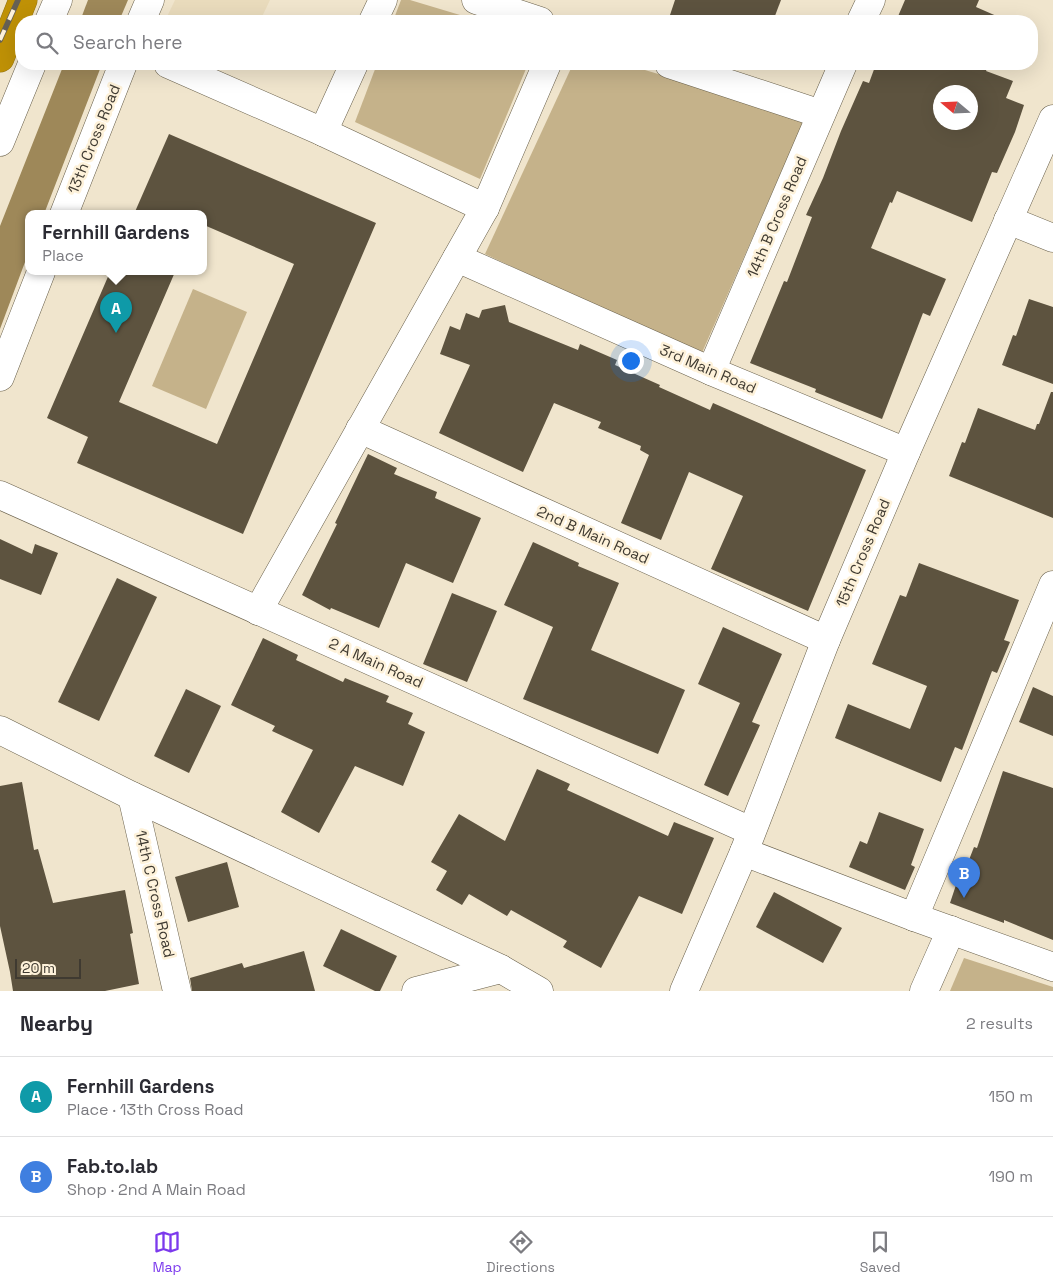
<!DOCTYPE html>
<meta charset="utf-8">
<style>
:root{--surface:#fff;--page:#f2f2f3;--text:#2b2b33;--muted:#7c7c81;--line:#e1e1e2;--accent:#7c3aed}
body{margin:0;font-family:"Space Grotesk",sans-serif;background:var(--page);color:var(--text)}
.compass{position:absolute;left:933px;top:85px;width:45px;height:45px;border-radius:50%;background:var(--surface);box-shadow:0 5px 20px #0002;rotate:289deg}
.scale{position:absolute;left:15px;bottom:12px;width:66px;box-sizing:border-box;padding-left:5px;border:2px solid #3f3a31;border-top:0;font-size:14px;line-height:18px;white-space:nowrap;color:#3f3a31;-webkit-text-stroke:4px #fef2da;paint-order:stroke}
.you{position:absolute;left:630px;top:360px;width:18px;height:18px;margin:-12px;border:4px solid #fff;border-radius:50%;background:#1a73e8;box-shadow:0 0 0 8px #1a73e833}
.badge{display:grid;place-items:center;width:32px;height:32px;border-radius:50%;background:var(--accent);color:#fff;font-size:16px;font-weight:700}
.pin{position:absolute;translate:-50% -41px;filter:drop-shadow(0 1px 2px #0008)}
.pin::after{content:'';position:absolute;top:26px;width:18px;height:15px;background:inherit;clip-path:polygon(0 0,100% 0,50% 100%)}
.popup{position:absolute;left:25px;top:210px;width:182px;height:65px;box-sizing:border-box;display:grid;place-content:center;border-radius:10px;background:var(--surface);filter:drop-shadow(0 1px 4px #0005);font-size:16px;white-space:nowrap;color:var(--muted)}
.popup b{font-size:19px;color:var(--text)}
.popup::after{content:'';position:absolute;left:50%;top:100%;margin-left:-10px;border:10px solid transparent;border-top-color:var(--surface)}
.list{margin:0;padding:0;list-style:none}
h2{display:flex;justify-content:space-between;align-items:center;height:65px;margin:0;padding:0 20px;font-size:21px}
h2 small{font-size:16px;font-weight:400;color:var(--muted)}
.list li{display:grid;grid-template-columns:32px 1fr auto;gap:15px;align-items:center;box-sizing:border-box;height:80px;padding:0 20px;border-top:1px solid var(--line)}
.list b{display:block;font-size:19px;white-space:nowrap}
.list p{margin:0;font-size:16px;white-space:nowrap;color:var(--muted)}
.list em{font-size:16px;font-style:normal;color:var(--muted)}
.icon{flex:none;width:28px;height:28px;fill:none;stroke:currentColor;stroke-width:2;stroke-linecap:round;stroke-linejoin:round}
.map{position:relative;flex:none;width:1053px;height:991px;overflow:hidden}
.search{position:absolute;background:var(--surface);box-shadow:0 5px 20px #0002;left:15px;right:15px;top:15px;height:55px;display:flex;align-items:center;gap:12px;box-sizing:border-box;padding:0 18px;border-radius:20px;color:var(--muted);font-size:19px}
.sheet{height:225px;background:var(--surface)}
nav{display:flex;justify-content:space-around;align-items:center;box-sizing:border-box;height:70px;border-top:1px solid var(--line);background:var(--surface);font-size:14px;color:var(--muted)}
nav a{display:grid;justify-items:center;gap:2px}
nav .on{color:var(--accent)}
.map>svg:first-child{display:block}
</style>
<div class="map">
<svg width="1053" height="991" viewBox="0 0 1053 991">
<rect width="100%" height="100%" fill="#f0e5cd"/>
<polygon fill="#e9dbbc" points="175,0 270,0 260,21 165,21"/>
<g fill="#c5b28a">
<polygon points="401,0 410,0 480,21 393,21"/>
<polygon points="377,64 528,64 480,179 355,122"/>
<polygon points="573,64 625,64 805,118 701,355 485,254"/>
<polygon points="193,289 247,312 206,409 152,386"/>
<polygon points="964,958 1053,987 1053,991 950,991"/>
</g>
<g fill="#9e8859">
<polygon points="88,0 128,0 119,21 80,21"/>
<polygon points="64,64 102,64 44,214 28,214 28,254 0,329 0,226"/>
</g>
<g fill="#5d533f" fill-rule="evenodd">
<polygon points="675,0 781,0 773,21 668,21"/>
<polygon points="905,0 979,0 976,7 1008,21 896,21"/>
<path d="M876 64H989L986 71 1013 81 1006 98 1024 105 1015 132 997 173 992 172 972 222 897 191 892 203 890 202 871 248 946 279 930 316 923 313 882 419 815 392 816 389 750 363 784 281 787 282 812 217 806 215 823 178 841 131 863 81 869 83ZM940 92H970V122H940Z"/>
<polygon points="169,134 376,223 243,534 77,463 88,437 47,418 110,272 175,272 119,402 217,444 294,264 204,225 204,214 134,214"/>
<polygon points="1029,299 1053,307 1053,384 1002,365 1013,335 1016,336"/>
<polygon points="505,305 509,322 578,350 580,344 617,360 615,365 660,385 659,387 710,410 713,403 866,470 808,611 711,569 743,496 689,472 661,540 621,523 649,455 640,450 641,446 598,428 601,422 554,403 523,472 439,433 470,365 440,354 450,326 460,330 466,313 479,318 482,310"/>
<polygon points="1051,392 1053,392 1053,518 949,476 962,442 965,443 978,408 1035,430 1037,424 1039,424"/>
<polygon points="368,454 397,468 394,474 437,492 435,498 481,518 453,583 406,563 379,628 331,608 330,610 302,595 337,524 335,523"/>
<polygon points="0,539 32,554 35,544 58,553 41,595 0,579"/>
<polygon points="533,542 579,563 578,566 619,583 591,650 685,690 658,754 523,699 553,627 504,605"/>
<polygon points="919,563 1019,600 1004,640 1010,642 997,673 992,671 962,750 955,747 941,782 835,738 848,704 910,729 927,686 872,664 900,595 906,597"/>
<polygon points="117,578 157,597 99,721 58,702"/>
<polygon points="452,593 497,611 467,682 423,664"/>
<polygon points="723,627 782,654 752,722 760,725 728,796 704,785 740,703 698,684"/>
<polygon points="263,638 298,655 296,660 343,682 345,678 389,696 386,702 413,713 408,724 425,732 403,786 355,766 319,833 281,812 313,750 272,731 275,726 231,705"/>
<polygon points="1033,687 1053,696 1053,736 1019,722"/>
<polygon points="186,689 221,706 189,773 154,756"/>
<polygon points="537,769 570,784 567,790 668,836 674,822 714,838 682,914 639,896 601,968 563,947 567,941 511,910 507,916 469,894 462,905 436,890 447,871 431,862 459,814 505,841"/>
<polygon points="1003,771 1053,788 1053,940 1004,920 1004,923 950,903 957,882 960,883 974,847 977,848"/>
<polygon points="22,782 34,850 38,849 53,903 125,890 133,933 130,934 139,984 105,991 13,991 10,972 0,926 0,786"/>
<polygon points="879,812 924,829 911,865 915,867 905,890 849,867 860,841 867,844"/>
<polygon points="227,862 239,907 188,922 175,877"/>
<polygon points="774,892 842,928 823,963 756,927"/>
<polygon points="341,929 397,956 380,991 375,991 323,966"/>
<polygon points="304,951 315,991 192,991 190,978 242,963 244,968"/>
</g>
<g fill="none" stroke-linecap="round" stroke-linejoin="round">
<g stroke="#69604b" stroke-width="29">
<g id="minor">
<polyline points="476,0 540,21"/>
<polyline points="49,21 58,0"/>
<polyline points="141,21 150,0"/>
<polyline points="373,21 383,0"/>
<polyline points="861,21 871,0"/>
<polyline points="168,64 323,132 485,208"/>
<polyline points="669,64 821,114"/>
<polyline points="323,132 354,64"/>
<polyline points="0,142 32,64"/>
<polyline points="64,214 123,64"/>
<polyline points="1008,220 1053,238"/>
<polyline points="457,258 711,371 906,452"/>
<polyline points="711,371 843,64"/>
<polyline points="0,377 41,272"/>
<polyline points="360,429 826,640"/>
<polyline points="0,495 751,831"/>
<polyline points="258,611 485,208 547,64"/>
<polyline points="0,730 132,796 501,969 539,991"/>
<polyline points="132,796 177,991"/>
<polyline points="744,852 914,917 1053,967"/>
<polyline points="914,917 1053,585"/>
<polyline points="416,991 501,969"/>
<polyline points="684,991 744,852 826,640 906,452 1053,119"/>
<polyline points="924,991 951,930"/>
</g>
</g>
<g stroke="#927315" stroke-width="29">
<polyline id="highway" points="0,58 23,0"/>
</g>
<use href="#minor" stroke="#fff" stroke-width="28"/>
<use href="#highway" stroke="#bf9106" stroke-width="28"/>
<g stroke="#666054" stroke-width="5.5">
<polyline id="rail" points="0,40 18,0"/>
</g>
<use href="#rail" stroke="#fef2da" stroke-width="4" stroke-dasharray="11" stroke-linecap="butt"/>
</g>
<g text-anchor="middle" stroke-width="5" stroke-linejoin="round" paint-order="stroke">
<g font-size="15" fill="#3f3a31" stroke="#fef2da">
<text transform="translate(94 139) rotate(-68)" y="5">13th Cross Road</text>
<text transform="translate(777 217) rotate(-67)" y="5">14th B Cross Road</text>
<text transform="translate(708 369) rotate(23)" y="5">3rd Main Road</text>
<text transform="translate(593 535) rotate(24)" y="5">2nd B Main Road</text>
<text transform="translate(863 553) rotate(-67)" y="5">15th Cross Road</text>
<text transform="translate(376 663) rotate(24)" y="5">2 A Main Road</text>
<text transform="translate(155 894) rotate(77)" y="5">14th C Cross Road</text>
</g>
</g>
</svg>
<svg class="compass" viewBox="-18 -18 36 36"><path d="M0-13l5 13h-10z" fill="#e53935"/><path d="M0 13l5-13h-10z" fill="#7c7c81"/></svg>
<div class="scale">20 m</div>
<div class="you"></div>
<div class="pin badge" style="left:116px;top:333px;background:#0f9aa8">A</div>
<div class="popup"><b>Fernhill Gardens</b>Place</div>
<div class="pin badge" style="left:964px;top:898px;background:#3f7fe0">B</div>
<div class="search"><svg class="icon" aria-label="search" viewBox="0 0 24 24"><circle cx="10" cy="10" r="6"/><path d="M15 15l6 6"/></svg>Search here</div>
</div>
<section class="sheet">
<h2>Nearby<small>2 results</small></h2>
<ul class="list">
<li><span class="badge" style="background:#0f9aa8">A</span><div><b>Fernhill Gardens</b><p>Place · 13th Cross Road</p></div><em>150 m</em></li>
<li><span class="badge" style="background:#3f7fe0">B</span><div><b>Fab.to.lab</b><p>Shop · 2nd A Main Road</p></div><em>190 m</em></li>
</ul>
</section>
<nav>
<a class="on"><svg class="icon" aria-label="map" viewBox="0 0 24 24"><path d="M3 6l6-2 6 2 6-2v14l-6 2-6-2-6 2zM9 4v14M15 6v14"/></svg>Map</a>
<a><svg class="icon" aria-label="directions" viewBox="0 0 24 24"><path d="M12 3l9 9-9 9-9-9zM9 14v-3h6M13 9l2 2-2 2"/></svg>Directions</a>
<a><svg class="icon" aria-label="saved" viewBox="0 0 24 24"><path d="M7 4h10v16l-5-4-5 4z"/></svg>Saved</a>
</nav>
